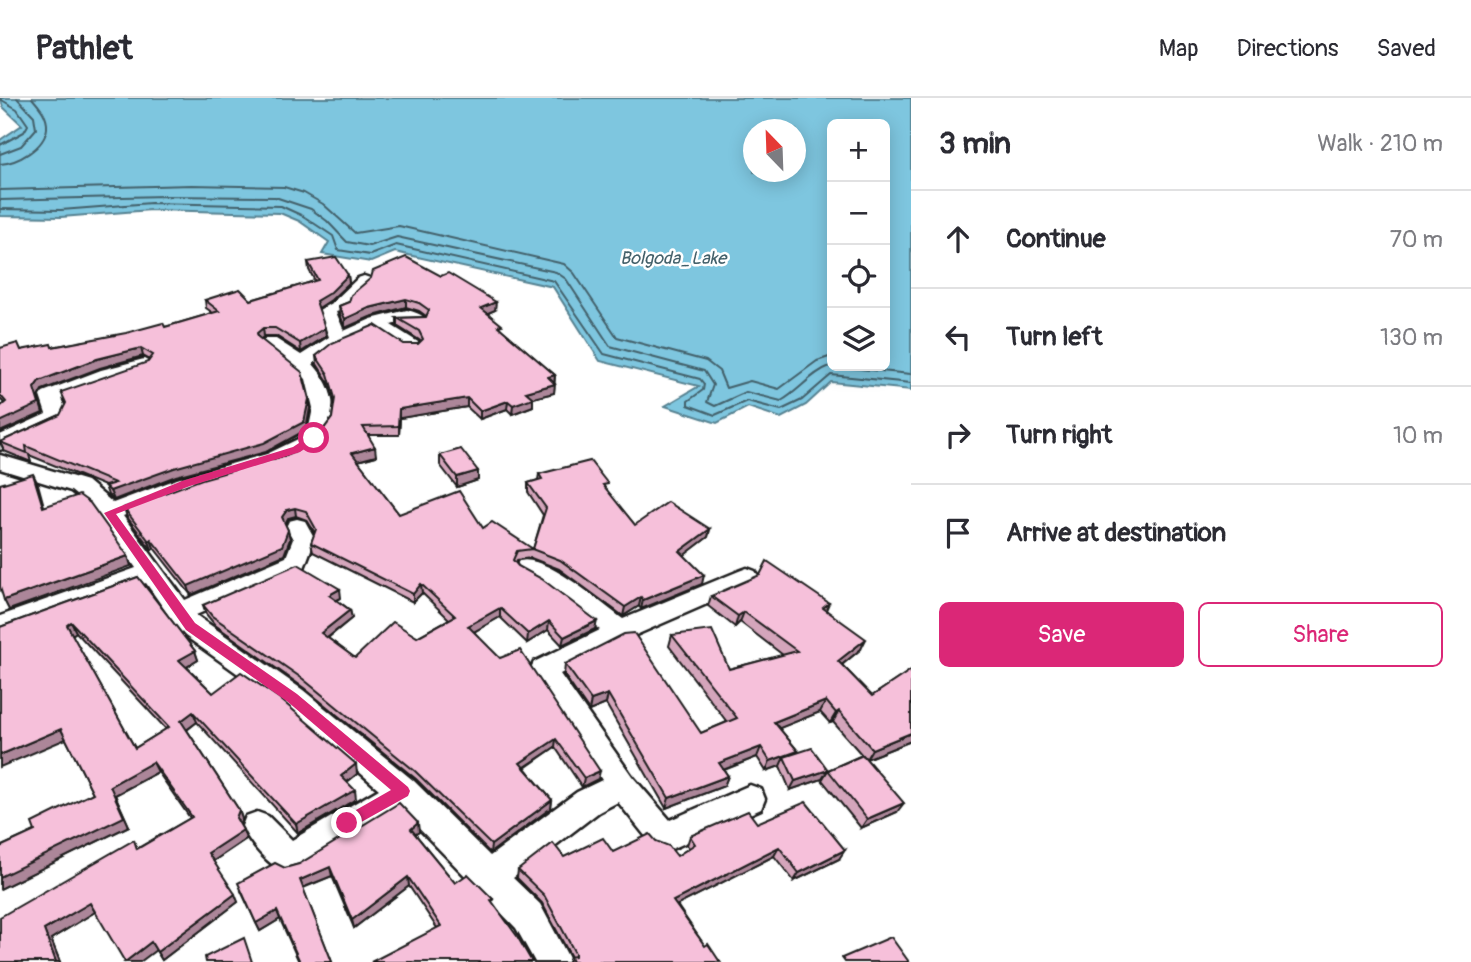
<!DOCTYPE html>
<meta charset="utf-8">
<style>
:root{--surface:#fff;--page:#f7f7f7;--text:#2b2b33;--muted:#7c7c81;--line:#e1e1e2;--accent:#db2777}
body{margin:0;font-family:Pangolin,sans-serif;background:var(--page);color:var(--text)}
.controls{position:absolute;right:21px;top:21px;display:grid;overflow:hidden;border-radius:10px;box-shadow:0 4px 18px #0003}
.controls button{width:63px;height:63px;display:grid;place-items:center;padding:0;border:0;border-bottom:2px solid var(--line);background:var(--surface);color:var(--text);font:35px sans-serif}
.compass{position:absolute;left:743px;top:21px;width:63px;height:63px;border-radius:50%;background:var(--surface);box-shadow:0 4px 18px #0003;rotate:337deg}
.stop{position:absolute;width:21px;height:21px;margin:-16px;border:5px solid #db2777;border-radius:50%;background:#fff}
.stop.end{background:#db2777;border-color:#fff;box-shadow:0 2px 7px #0008}
.list{margin:0;padding:0;list-style:none}
h2{display:flex;justify-content:space-between;align-items:center;height:91px;margin:0;padding:0 28px;font-size:30px}
h2 small{font-size:23px;font-weight:400;color:var(--muted)}
.list li{display:grid;grid-template-columns:46px 1fr auto;gap:21px;align-items:center;box-sizing:border-box;height:98px;padding:0 28px;border-top:2px solid var(--line)}
.list b{display:block;font-size:26px;white-space:nowrap}
.list em{font-size:23px;font-style:normal;color:var(--muted)}
.actions{display:flex;gap:14px;padding:21px 28px}
.actions a{flex:1;padding:16px 0;border:2px solid var(--accent);border-radius:10px;text-align:center;font-size:24px;color:var(--accent)}
.actions .main{background:var(--accent);color:#fff}
.icon{flex:none;width:38px;height:38px;fill:none;stroke:currentColor;stroke-width:2;stroke-linecap:round;stroke-linejoin:round}
.map{position:relative;flex:none;width:911px;height:864px;overflow:hidden}
header{display:flex;align-items:center;gap:42px;box-sizing:border-box;height:98px;padding:0 35px;background:var(--surface);border-bottom:2px solid var(--line)}
header strong{font-size:33px}
nav{display:flex;gap:38px;margin-inline-start:auto;font-size:24px}
main{display:flex}
aside{flex:1;background:var(--surface)}
.map>svg:first-child{display:block}
</style>
<header>
<strong>Pathlet</strong>
<nav><a>Map</a><a>Directions</a><a>Saved</a></nav>
</header>
<main>
<div class="map">
<svg width="911" height="864" viewBox="0 0 911 864">
<rect width="100%" height="100%" fill="#fff"/>
<filter id="ink" filterUnits="userSpaceOnUse"><feTurbulence type="fractalNoise" baseFrequency=".0143" numOctaves="2"/><feDisplacementMap in="SourceGraphic" scale="14" xChannelSelector="R" yChannelSelector="G"/><feConvolveMatrix kernelMatrix="1 2 1 2 8 2 1 2 1" color-interpolation-filters="sRGB"/></filter>
<g filter="url(#ink)">
<path fill="#7ec6df" stroke="#578291" stroke-width="2" fill-rule="evenodd" d="M0 0H911V292L831 284 806 307 781 320 748 309 717 325 665 308 699 288 600 263 553 189 395 154 371 164 322 156 329 144 299 123 280 115 151 112 61 119 0 118V42L22 27 3 9ZM832 26H885V268H832ZM754 32H796V74H754Z"/>
<g fill="none" stroke-linecap="round" stroke-linejoin="round">
<g stroke="#43606a" stroke-width="2">
<polyline points="0,1 17,11 28,27 24,34 0,47"/>
<polyline points="0,56 21,48 36,31 34,18 17,0"/>
<path d="M0 66C17 65 45 50 47 30 48 18 39 8 32 0"/>
<polyline points="0,92 192,87 284,89 304,95 323,106 355,135 399,128 564,166 574,175 617,239 706,263 719,273 726,290 750,283 779,291 817,263 832,258"/>
<path d="M0 102 164 98 275 99 311 111 327 123 347 144 369 148 397 139 556 174 566 181 610 248 704 273 713 287 707 304 715 308 746 294 781 303C799 293 811 275 830 268L911 276"/>
<polyline points="0,111 61,112 151,105 281,108 303,118 333,138 338,152 370,157 396,147 554,183 604,256 700,281 704,286 703,292 688,303 688,307 715,317 747,303 781,312 802,302 831,277 911,285"/>
</g>
<g stroke="#1c1c1c" stroke-width="5">
<g id="street">
<path d="M364 178 370 180 372 183 370 186 349 204 347 211 336 214 344 233 371 221 407 212C414 214 422 216 427 222L424 226 418 227 405 223 391 227 418 244 421 248 418 252H406L376 232 332 251 313 266C324 278 332 293 333 309 336 365 244 375 204 387 177 396 150 407 123 418L185 502 286 459 293 441 286 429 289 423 297 421 305 423 315 441 304 470 196 517 303 592 414 683 490 758 577 694 602 682 530 572 534 564 600 532 543 488 519 475 515 469 519 463C545 455 601 505 623 521L739 473 747 470 755 473 759 479 755 485 629 540 560 576 632 678 670 722 750 687 761 691 765 701 761 711 665 754 654 749 618 704 599 714 513 780 540 806 571 864H535L516 830 400 711 300 772 289 776C270 769 250 747 242 728L246 718 257 714 268 718 292 742 379 691 283 608 181 535 146 485 0 538V518L136 470 96 413 71 393 0 371V357L87 383 113 405 177 381 267 356 298 341 308 334 313 310 306 281 294 269 261 245 264 241H276L301 257 329 239 319 212 333 204 358 180Z"/>
<polygon points="144,261 153,266 150,270 61,301 67,313 62,323 0,352 0,337 46,316 40,298 43,294 101,272"/>
</g>
</g>
<use href="#street" fill="#fff" fill-rule="evenodd"/>
</g>
<g fill="#d4a5bb" stroke="#1c1c1c" stroke-width="2" fill-rule="evenodd">
<polygon points="308,164 348,177 349,185 331,202 318,210 326,238 301,254 276,238 264,238 261,241 309,301 310,310 306,332 266,354 176,378 114,402 108,397 105,388 29,357 31,364 4,353 0,344 60,317 148,264 150,262 143,258 100,270 42,292 38,299 43,315 0,334 0,309 4,305 0,301 0,250 21,252 52,249 165,229 213,215 206,210 205,202 251,202 315,183 309,172"/>
<polygon points="371,180 495,212 488,215 502,232 555,277 554,295 533,300 533,308 512,316 507,311 480,321 467,309 400,320 399,337 368,337 376,358 358,363 399,416 483,430 533,451 543,417 528,394 528,385 538,382 539,376 607,393 635,427 710,431 708,439 684,457 702,486 641,511 639,508 623,518 559,471 531,460 517,462 516,464 518,468 595,531 562,547 548,532 527,545 500,519 474,534 598,681 582,689 555,649 525,670 552,702 551,710 490,755 416,681 304,590 215,527 206,516 203,507 341,500 337,502 350,512 352,520 328,540 355,560 417,539 449,521 422,495 413,504 313,454 311,445 315,435 307,422 296,418 288,420 285,425 290,441 284,457 191,497 154,450 152,452 127,419 124,410 284,358 304,349 320,336 332,320 334,303 329,285 317,266 316,258 404,246 418,246 420,244 419,242 397,228 397,220 426,219 426,218 419,213 406,209 370,219 345,230 340,216 339,208 349,204"/>
<polygon points="440,357 478,373 478,382 457,389 440,367"/>
<path d="M138 479 195 553 198 562 187 569 213 595 357 676 347 684 356 701 298 735 197 624 187 632 239 712 242 721 240 727 246 741 213 763 238 804 162 862 156 852 95 814 51 841 60 864H0L138 750 190 720 158 674 115 697 129 728 0 791V749L35 733 93 695 66 641 0 529ZM76 534 166 631 135 650 72 537Z"/>
<polygon points="711,498 829,505 826,512 861,551 842,567 872,598 911,572 911,643 866,661 897,714 861,730 822,682 828,672 862,657 833,624 830,625 820,614 779,630 798,653 797,655 822,681 790,692 780,668 766,673 757,659 724,672 728,678 724,688 666,710 606,606 589,613 564,577 565,566 701,635 727,624 669,548 672,537 729,571 783,557 740,524 735,529 708,508"/>
<polygon points="757,725 839,761 794,783 774,758 677,807 705,848 720,864 568,864 570,859 571,859 542,805 517,780 518,772 564,759 613,754 656,743 677,758 689,750 687,747 690,738"/>
<polygon points="419,734 415,736 455,785 493,801 492,804 437,830 409,788 354,830 332,778 303,790 332,864 299,864 280,821 260,833 241,793 285,770"/>
</g>
<g fill="#ac8699" stroke="#1c1c1c" stroke-width="2">
<polygon points="348,177 349,185 331,202 317,211 316,203"/>
<polygon points="406,201 406,209 370,219 345,230 345,221 369,210"/>
<polygon points="496,204 495,212 481,218 481,210"/>
<polygon points="263,230 264,238 259,243 257,235"/>
<polygon points="325,230 326,238 301,254 300,245"/>
<polygon points="141,250 143,258 100,270 42,292 38,299 43,315 0,334 0,324 34,290 39,283 97,261"/>
<polygon points="555,277 554,286 548,279"/>
<polygon points="555,286 554,295 533,300 533,308 512,316 513,307 526,294"/>
<polygon points="467,300 467,309 400,320 399,337 399,311"/>
<polygon points="309,301 310,310 306,332 266,354 176,378 114,402 110,393"/>
<polygon points="508,303 507,311 480,321 480,313"/>
<polygon points="375,349 376,358 353,364 352,355"/>
<polygon points="478,373 478,382 457,389 457,379"/>
<polygon points="33,376 38,386 47,419 43,409"/>
<polygon points="295,410 296,418 288,420 284,428 282,419 287,412"/>
<polygon points="710,431 708,439 678,462 680,453"/>
<polygon points="288,432 290,441 284,457 191,497 188,488"/>
<polygon points="151,441 154,450 152,452 149,443"/>
<polygon points="128,458 131,468 9,512 4,502"/>
<polygon points="704,477 702,486 641,511 643,502"/>
<polygon points="421,486 422,495 413,504 413,496"/>
<polygon points="340,491 341,500 331,505 329,497"/>
<polygon points="641,499 639,508 623,518 625,509"/>
<polygon points="500,510 500,519 468,537 468,528"/>
<polygon points="350,512 352,520 322,544 321,535"/>
<polygon points="744,514 740,524 735,529 738,518"/>
<polygon points="549,523 548,532 527,545 528,536"/>
<polygon points="597,523 595,531 562,547 564,539"/>
<polygon points="71,524 76,534 72,537 67,527"/>
<polygon points="866,541 861,551 833,574 838,563"/>
<polygon points="195,553 198,562 183,571 179,562"/>
<polygon points="608,596 606,606 589,613 591,602"/>
<polygon points="826,603 820,614 770,634 774,624"/>
<polygon points="839,613 833,624 830,625 836,615"/>
<polygon points="193,614 197,624 185,633 181,623"/>
<polygon points="61,631 66,641 0,669 0,657"/>
<polygon points="911,635 911,643 866,661 872,651"/>
<polygon points="556,641 555,649 519,673 520,665"/>
<polygon points="761,649 757,659 715,675 719,665"/>
<polygon points="798,653 793,663 784,659 780,668 766,673 770,663"/>
<polygon points="153,664 158,674 115,697 129,728 0,791 0,779 110,688"/>
<polygon points="356,666 357,676 342,688 341,678"/>
<polygon points="828,672 822,681 790,692 795,683"/>
<polygon points="600,673 598,681 582,689 584,680"/>
<polygon points="728,678 724,688 666,710 669,700"/>
<polygon points="355,692 356,701 298,735 296,726"/>
<polygon points="552,702 551,710 490,755 491,747"/>
<polygon points="904,705 897,714 861,730 867,721"/>
<polygon points="239,712 242,721 240,729 236,720"/>
<polygon points="418,725 419,734 411,739 411,731"/>
<polygon points="243,732 246,741 212,764 208,755"/>
<polygon points="779,749 774,758 670,811 673,803"/>
<polygon points="845,752 839,761 794,783 799,775"/>
<polygon points="330,769 332,778 302,790 300,782"/>
<polygon points="408,779 409,788 354,830 352,822"/>
<polygon points="235,796 238,804 162,862 157,854"/>
<polygon points="90,805 95,814 51,841 60,864 56,864 44,832"/>
<polygon points="277,813 280,821 260,833 256,825"/>
<polygon points="151,844 156,852 140,864 125,864"/>
</g>
<g fill="#f6c0da" stroke="#1c1c1c" stroke-width="2" fill-rule="evenodd">
<polygon points="336,159 348,177 331,194 316,203 325,230 300,245 275,230 263,230 257,235 258,239 302,274 309,301 304,324 264,345 174,370 110,393 105,388 115,385 26,348 27,355 0,344 60,317 66,305 61,294 148,264 153,257 141,250 97,261 39,283 34,290 39,306 0,324 0,309 6,304 0,297 0,250 18,245 21,252 51,246 52,249 126,235 163,225 165,229 219,213 205,202 240,191 251,202 318,182 308,164"/>
<polygon points="406,159 441,178 448,175 496,204 481,210 502,227 498,228 555,277 548,279 555,286 526,294 533,300 513,307 508,303 480,313 467,300 399,311 398,328 363,329 375,349 352,355 399,416 459,393 483,430 492,424 533,451 546,410 528,385 542,381 539,376 590,363 608,386 603,387 635,427 668,404 710,431 680,453 704,477 643,502 641,499 625,509 560,462 532,451 517,453 513,462 518,468 542,481 597,523 564,539 549,523 528,536 500,510 468,528 500,560 520,552 600,673 584,680 556,641 520,665 552,702 491,747 415,673 303,581 212,518 203,507 298,466 340,491 329,497 350,512 321,535 355,560 393,524 417,539 455,518 421,486 413,496 311,445 316,431 306,413 295,410 287,412 282,419 288,432 282,448 188,488 151,441 149,443 124,410 202,381 284,358 304,349 320,336 332,320 335,300 328,276 316,258 332,245 375,227 404,246 418,246 423,241 419,233 397,220 426,219 429,212 419,205 406,201 369,210 345,221 339,208 349,204 351,197 371,180 373,173"/>
<polygon points="461,351 478,373 457,379 440,357"/>
<polygon points="33,376 43,409 79,397 90,405 128,458 4,502 0,489 0,386"/>
<polygon points="767,463 829,505 823,510 866,541 838,563 872,598 911,572 911,635 872,651 839,613 836,615 826,603 774,624 798,653 770,663 761,649 719,665 728,678 669,700 608,596 591,602 565,566 624,536 634,535 701,635 737,620 672,537 712,532 729,571 797,553 744,514 738,518 711,498 760,477"/>
<path d="M138 479 195 553 179 562 213 595 241 574 279 600 356 666 341 678 355 692 296 726 193 614 181 623 239 712 236 720 243 732 208 755 235 796 157 854 151 844 125 864 90 805 44 832 56 864H0V819L134 742 137 751 192 719 153 664 110 688 124 719 0 779V749L35 733 32 725 93 695 61 631 0 657V529ZM71 524 169 629 135 650 67 527Z"/>
<polygon points="812,650 828,672 795,683 784,659"/>
<polygon points="863,657 904,705 867,721 828,672"/>
<polygon points="806,704 845,752 799,775 779,749 673,803 705,848 708,846 720,864 572,864 570,859 575,858 575,855 544,797 518,772 553,745 564,759 603,740 613,754 650,736 656,743 669,748 677,758 695,746 690,738 748,713 757,725"/>
<polygon points="399,705 418,725 411,731 455,785 468,776 493,801 491,802 517,838 532,864 371,864 441,828 408,779 352,822 330,769 300,782 332,864 300,864 277,813 256,825 238,785 275,765 285,770 299,766"/>
<polygon points="891,839 909,864 845,864 842,860"/>
<polygon points="244,840 252,864 206,864 205,859"/>
</g>
</g>
<polygon fill="#db2777" points="311,337 320,340 300,354 190,388 116,416 195,525 297,596 408,689 410,693 408,698 347,732 342,730 340,725 342,720 391,692 288,604 186,532 104,415 182,383 293,349"/>
<g text-anchor="middle" stroke-width="5" stroke-linejoin="round" paint-order="stroke">
<g font-size="18" font-style="italic" fill="#43606a" stroke="#fff">
<text x="673" y="166">Bolgoda_Lake</text>
</g>
</g>
</svg>
<div class="controls">
<button>+</button>
<button>−</button>
<button><svg class="icon" aria-label="locate" viewBox="0 0 24 24"><circle cx="12" cy="12" r="6"/><path d="M12 2v4M12 18v4M2 12h4M18 12h4"/></svg></button>
<button><svg class="icon" aria-label="layers" viewBox="0 0 24 24"><path d="M12 4l9 5-9 5-9-5zM3 14l9 5 9-5"/></svg></button>
</div>
<svg class="compass" viewBox="-18 -18 36 36"><path d="M0-13l5 13h-10z" fill="#e53935"/><path d="M0 13l5-13h-10z" fill="#7c7c81"/></svg>
<div class="stop" style="left:314px;top:340px"></div>
<div class="stop end" style="left:347px;top:725px"></div>
</div>
<aside>
<h2>3 min<small>Walk · 210 m</small></h2>
<ul class="list">
<li><svg class="icon" aria-label="ahead" viewBox="0 0 24 24"><path d="M12 20V5M6 11l6-6 6 6"/></svg><div><b>Continue</b></div><em>70 m</em></li>
<li><svg class="icon" aria-label="left" viewBox="0 0 24 24"><path d="M17 20v-9H6M10 6l-5 5 5 5"/></svg><div><b>Turn left</b></div><em>130 m</em></li>
<li><svg class="icon" aria-label="right" viewBox="0 0 24 24"><path d="M7 20v-9h11M14 6l5 5-5 5"/></svg><div><b>Turn right</b></div><em>10 m</em></li>
<li><svg class="icon" aria-label="arrive" viewBox="0 0 24 24"><path d="M6 21V4h12l-3 4 3 4H6"/></svg><div><b>Arrive at destination</b></div></li>
</ul>
<div class="actions"><a class="main">Save</a><a>Share</a></div>
</aside>
</main>
